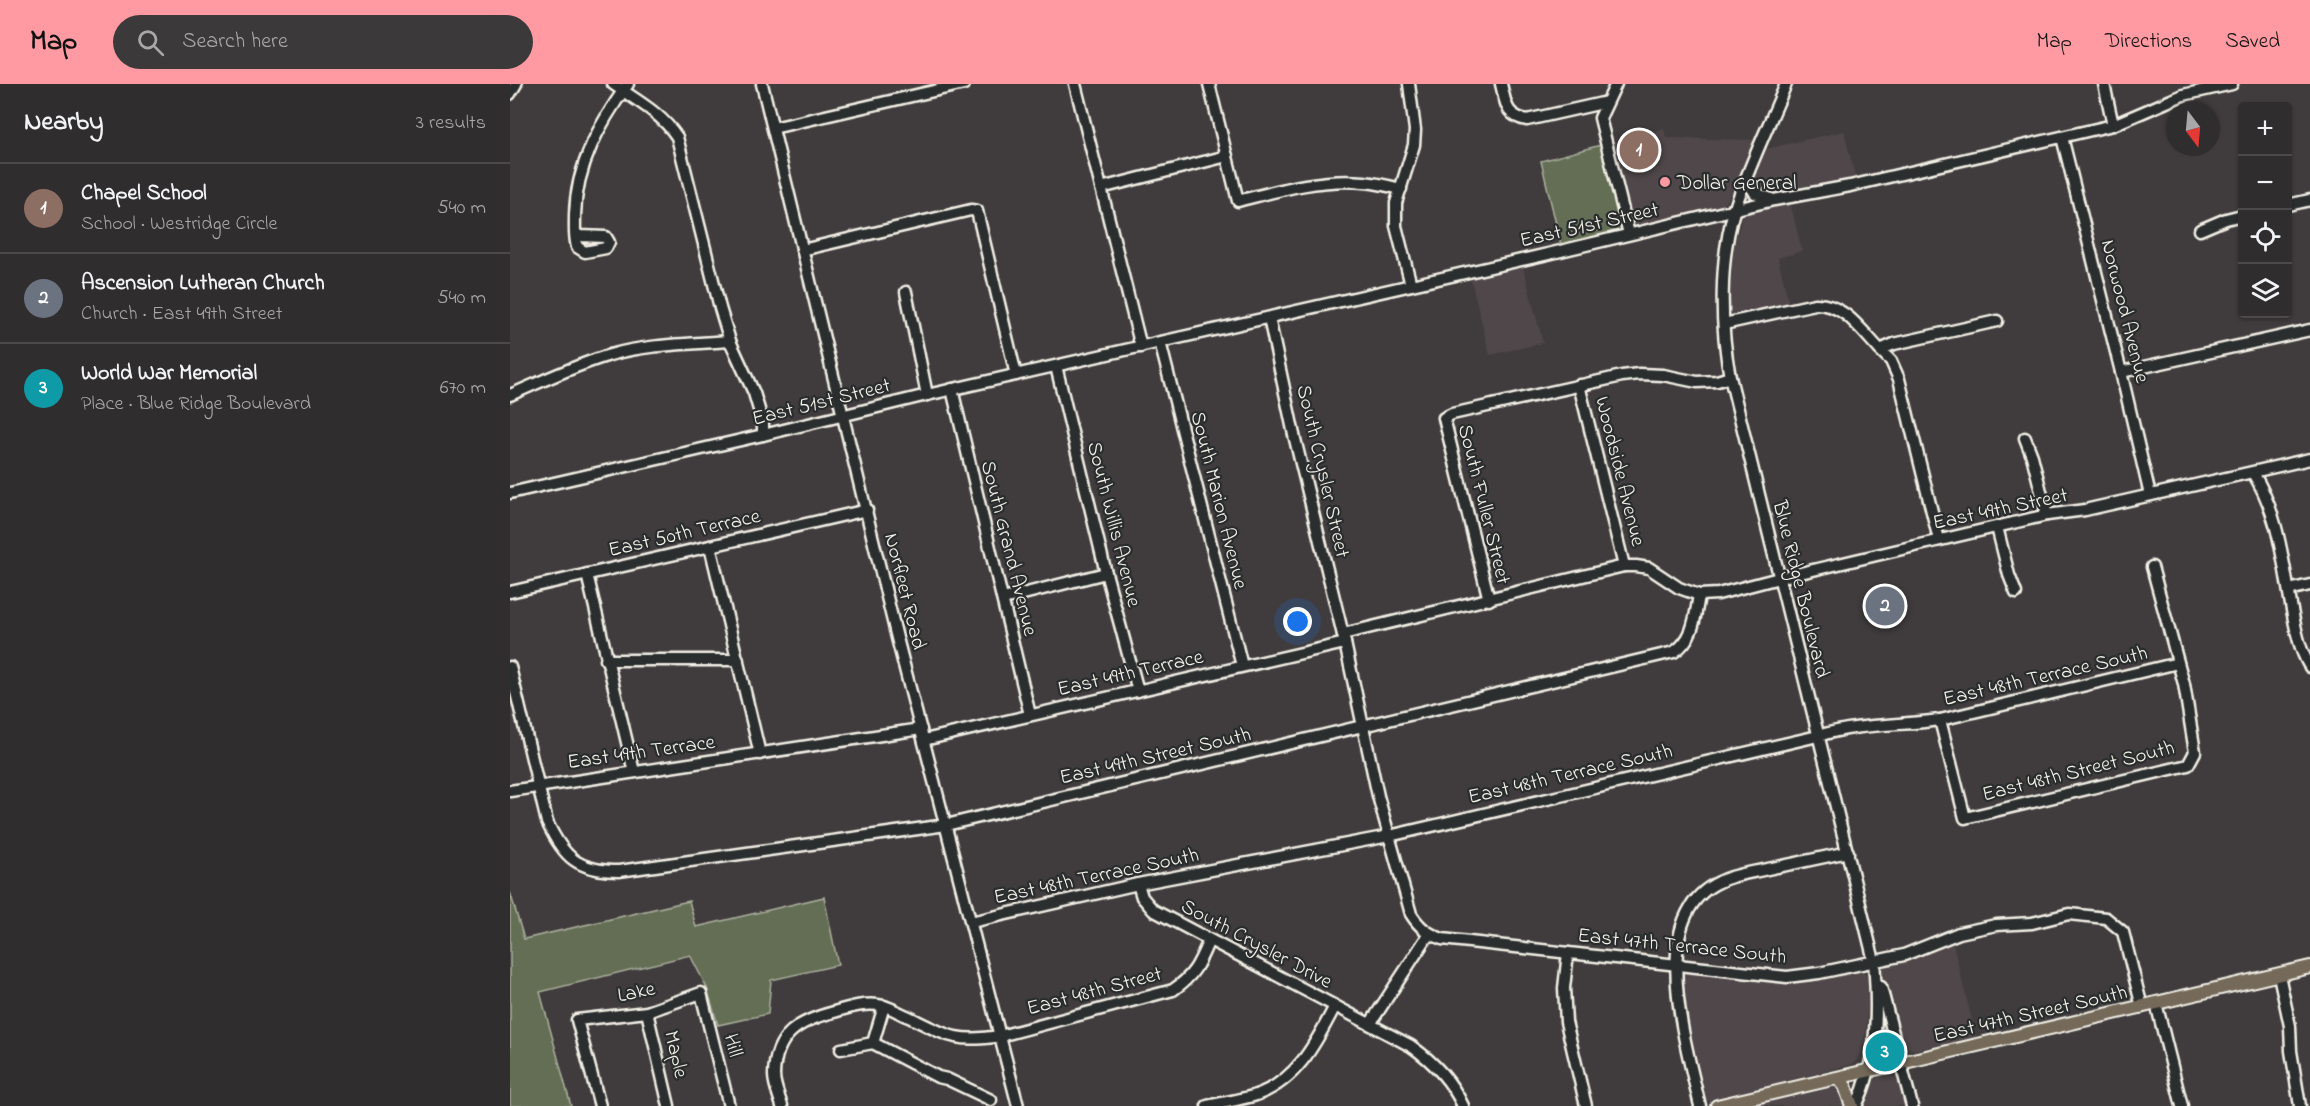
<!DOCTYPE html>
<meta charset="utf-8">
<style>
:root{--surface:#302d2e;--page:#3c393a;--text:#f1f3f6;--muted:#a8a8aa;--line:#4b494a;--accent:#ff9aa2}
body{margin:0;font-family:"Indie Flower",sans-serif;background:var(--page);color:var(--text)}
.controls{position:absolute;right:18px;top:18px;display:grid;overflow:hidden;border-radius:6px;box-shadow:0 2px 4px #0004}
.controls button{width:54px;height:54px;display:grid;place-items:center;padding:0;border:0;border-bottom:2px solid var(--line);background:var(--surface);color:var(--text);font:30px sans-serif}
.compass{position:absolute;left:1656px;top:18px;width:54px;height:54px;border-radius:50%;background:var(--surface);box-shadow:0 2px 4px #0004;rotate:164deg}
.you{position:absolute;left:788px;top:538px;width:21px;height:21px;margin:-15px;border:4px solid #fff;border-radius:50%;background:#1a73e8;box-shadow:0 0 0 9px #1a73e833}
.badge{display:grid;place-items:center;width:39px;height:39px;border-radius:50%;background:var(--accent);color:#fff;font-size:20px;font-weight:700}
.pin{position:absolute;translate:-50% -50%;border:3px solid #fff;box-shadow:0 2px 6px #0006}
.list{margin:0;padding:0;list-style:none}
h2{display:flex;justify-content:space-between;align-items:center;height:78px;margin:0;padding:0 24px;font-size:26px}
h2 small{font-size:20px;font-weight:400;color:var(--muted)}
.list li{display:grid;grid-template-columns:39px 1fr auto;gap:18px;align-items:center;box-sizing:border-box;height:90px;padding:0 24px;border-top:2px solid var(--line)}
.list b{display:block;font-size:22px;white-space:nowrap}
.list p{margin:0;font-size:20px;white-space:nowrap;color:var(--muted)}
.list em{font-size:20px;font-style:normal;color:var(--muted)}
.icon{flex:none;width:33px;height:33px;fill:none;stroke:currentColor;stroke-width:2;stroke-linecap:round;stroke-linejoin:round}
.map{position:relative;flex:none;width:1800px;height:1022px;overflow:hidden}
header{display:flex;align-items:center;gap:36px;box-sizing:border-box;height:84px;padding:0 30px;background:var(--accent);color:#111}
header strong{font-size:28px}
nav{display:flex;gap:33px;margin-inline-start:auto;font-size:21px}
.search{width:420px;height:54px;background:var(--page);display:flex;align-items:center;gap:15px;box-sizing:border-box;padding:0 21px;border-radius:33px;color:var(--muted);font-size:22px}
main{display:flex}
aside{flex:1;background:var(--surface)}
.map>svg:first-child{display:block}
</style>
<header>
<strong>Map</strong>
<div class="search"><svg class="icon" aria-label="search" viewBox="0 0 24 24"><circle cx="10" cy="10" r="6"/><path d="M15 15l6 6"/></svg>Search here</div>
<nav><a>Map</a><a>Directions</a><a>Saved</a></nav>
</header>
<main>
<aside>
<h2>Nearby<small>3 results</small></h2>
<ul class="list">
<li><span class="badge" style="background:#8d6e63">1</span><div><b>Chapel School</b><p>School · Westridge Circle</p></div><em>540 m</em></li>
<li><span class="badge" style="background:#6b7280">2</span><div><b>Ascension Lutheran Church</b><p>Church · East 49th Street</p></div><em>540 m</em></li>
<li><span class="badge" style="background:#0f9aa8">3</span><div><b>World War Memorial</b><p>Place · Blue Ridge Boulevard</p></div><em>670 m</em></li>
</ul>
</aside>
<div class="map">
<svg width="1800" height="1022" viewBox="0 0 1800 1022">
<rect width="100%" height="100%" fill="#403c3d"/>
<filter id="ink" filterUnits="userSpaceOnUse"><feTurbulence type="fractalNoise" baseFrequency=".0167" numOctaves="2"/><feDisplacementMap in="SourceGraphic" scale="12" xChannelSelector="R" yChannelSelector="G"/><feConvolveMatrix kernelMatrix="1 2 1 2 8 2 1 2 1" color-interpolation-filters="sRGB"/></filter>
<g filter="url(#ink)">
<g fill="#504748">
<polygon points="1154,45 1156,54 1244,56 1217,117 1213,120 1198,126 1126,143 1122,141 1101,59"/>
<polygon points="1334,47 1346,96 1262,110 1249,108 1243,97 1243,92 1256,65"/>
<polygon points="1280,118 1292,167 1268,174 1279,220 1223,232 1220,224 1222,180 1224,163 1232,133 1245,126"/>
<polygon points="1012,179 1033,259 980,271 960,192"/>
<polygon points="1442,856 1466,953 1405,966 1392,964 1378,920 1371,885 1375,880"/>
<polygon points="1348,887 1357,889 1359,894 1358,923 1356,947 1351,970 1343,980 1199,1017 1195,1016 1192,1011 1172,923 1172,892 1175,889 1184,888 1244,896 1280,898"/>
<polygon points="1374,989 1381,989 1384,992 1389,999 1395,1022 1351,1022 1367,993"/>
<polygon points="1324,1003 1332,1005 1335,1017 1332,1022 1241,1022"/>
</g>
<g fill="#646e55" stroke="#acb09e" stroke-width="1.5">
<polygon points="1091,61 1112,145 1106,149 1051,161 1031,77"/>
<polygon points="0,808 14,855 179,817 186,843 314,813 328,881 261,896 258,930 208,941 197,904 180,871 30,908 61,1022 0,1022"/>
<polygon points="1377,940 1385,970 1371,974 1368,969 1375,941"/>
</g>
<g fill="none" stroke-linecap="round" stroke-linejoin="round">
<g stroke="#f4f1e8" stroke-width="15">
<g id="minor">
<path d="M103 0C127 17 150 28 167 53L210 224 220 257 244 309 253 339V351"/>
<polyline points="252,0 387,554 508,1022"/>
<polyline points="565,0 631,263"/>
<path d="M699 0 728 117C770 106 810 94 854 98 866 99 879 102 891 105"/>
<polyline points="899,0 905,46 904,61 886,119 886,142 901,201"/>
<path d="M991 0C996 19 995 32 1017 36L1097 18"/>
<polyline points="1106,0 1090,34 1119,150"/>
<path d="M1276 0C1259 41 1239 82 1225 124 1209 174 1210 241 1220 293L1364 877C1368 926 1368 977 1346 1022"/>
<polyline points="1594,0 1603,41"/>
<polyline points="0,10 6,0"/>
<polyline points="263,44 454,0"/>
<polyline points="1552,53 1611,288 1640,411"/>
<polyline points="1236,95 1245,109 1261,115"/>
<polyline points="591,104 717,72"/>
<polyline points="1778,121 1800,116"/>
<polyline points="1690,146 1716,135 1732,131"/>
<path d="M65 149 70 152 96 153 99 158 96 164 75 168 67 163C64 152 65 142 65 131 66 81 90 39 118 0"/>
<polyline points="292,166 461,126 467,127 506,291"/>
<polyline points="396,208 417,311"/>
<path d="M759 234 784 351 835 559 868 712 901 830C909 843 917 849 932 855L1277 893 1309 889 1394 871 1449 849 1486 841 1522 839 1559 830 1596 834 1613 848 1632 923"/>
<path d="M1214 240 1305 220C1334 219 1351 246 1370 266L1384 260 1487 237"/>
<polyline points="650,258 732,582"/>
<polyline points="1370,266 1381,277 1389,295 1429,456"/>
<polyline points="546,282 596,489 628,607"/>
<polyline points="1611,288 1800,246"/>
<polyline points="1069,301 1114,482"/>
<polyline points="442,305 520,631"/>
<path d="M0 311C33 297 65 281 100 271 138 260 181 260 220 257"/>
<polyline points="1515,354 1522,372 1537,431"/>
<path d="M1743 389C1769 430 1773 479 1782 526 1786 546 1789 565 1800 583"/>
<polyline points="0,409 253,351 417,311 1038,170 1264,116 1340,102 1603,41 1673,11 1722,0"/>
<polyline points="1487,443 1499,491 1506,509"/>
<polyline points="200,462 250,670"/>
<polyline points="77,490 124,688"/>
<polyline points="1779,506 1800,501"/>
<polyline points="0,508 357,426"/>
<polyline points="493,515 596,489"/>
<polyline points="979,516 934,334 942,330 1112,292 1129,290 1153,291 1187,298 1207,297 1220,293"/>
<polyline points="833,550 1114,482 1126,482 1139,484 1169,504 1189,511 1208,510 1269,494 1537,431 1575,426 1800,375"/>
<polyline points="96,576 228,576"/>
<path d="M0 583 37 738C54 774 68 787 109 787L436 741 1164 568C1184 555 1185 533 1189 511"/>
<polyline points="1430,636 1455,734 1678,681 1685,668 1674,600 1642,483"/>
<polyline points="414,656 835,559"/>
<polyline points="0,707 411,645"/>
<path d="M628 800 632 813 643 826 901 962C924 978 941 996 953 1022"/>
<path d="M461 838 628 800 879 752 1308 652C1348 639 1389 642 1430 636L1668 579"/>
<polyline points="1058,869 1054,904 1056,938 1076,1022"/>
<polyline points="1769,891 1780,942 1781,967 1790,1022"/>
<polyline points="1371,903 1402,1022"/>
<polyline points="1646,919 1672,1022"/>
<polyline points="137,928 159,1022"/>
<polyline points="860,940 919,850"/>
<polyline points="363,959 374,922"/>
<polyline points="331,965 363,959 428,993 437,995 481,1016"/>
<polyline points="90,1022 67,936 137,928 191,909 219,1022"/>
<path d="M272 1022C269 1012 264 1001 264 991 265 950 289 937 324 928 340 923 357 918 374 922 382 924 391 930 399 933 438 952 446 959 490 952L663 906C685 891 689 879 699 856"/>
<path d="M697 1022C712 1019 728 1016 743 1012 786 999 806 959 825 922"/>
<path d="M1190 1022C1177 963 1135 832 1209 798 1222 791 1238 789 1253 786 1281 780 1309 774 1338 768"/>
</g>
</g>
<g stroke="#f4f1e8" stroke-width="16">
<g id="major">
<polyline points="1328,994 1335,1002 1342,1022"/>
<polyline points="1207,1022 1800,883"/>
</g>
</g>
<use href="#minor" stroke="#2a2d2e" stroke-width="10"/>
<use href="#major" stroke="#746a5a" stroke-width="12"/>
</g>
</g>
<circle fill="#ff9aa2" stroke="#2a2d2e" stroke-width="2" cx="1155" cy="98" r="6"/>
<g text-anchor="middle" stroke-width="4.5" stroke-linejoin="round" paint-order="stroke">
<g font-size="21" fill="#f4f1e8" stroke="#2a2d2e" text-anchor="start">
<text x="1167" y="105">Dollar General</text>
</g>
<g font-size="21" fill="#f4f1e8" stroke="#2a2d2e">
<text transform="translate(1079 140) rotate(-13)" y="7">East 51st Street</text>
<text transform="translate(1616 227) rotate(76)" y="7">Norwood Avenue</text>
<text transform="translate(311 317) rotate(-14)" y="7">East 51st Street</text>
<text transform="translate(814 387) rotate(77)" y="7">South Crysler Street</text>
<text transform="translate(1111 387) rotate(76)" y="7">Woodside Avenue</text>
<text transform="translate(710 416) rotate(76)" y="7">South Marion Avenue</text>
<text transform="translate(975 420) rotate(76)" y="7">South Fuller Street</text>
<text transform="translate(1490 424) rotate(-12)" y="7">East 49th Street</text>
<text transform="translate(605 440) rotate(76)" y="7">South Willis Avenue</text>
<text transform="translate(174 448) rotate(-13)" y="7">East 50th Terrace</text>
<text transform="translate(500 464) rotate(76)" y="7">South Grand Avenue</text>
<text transform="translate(1292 505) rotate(76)" y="7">Blue Ridge Boulevard</text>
<text transform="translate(396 507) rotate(76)" y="7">Norfleet Road</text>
<text transform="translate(620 588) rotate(-13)" y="7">East 49th Terrace</text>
<text transform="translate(1535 591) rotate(-13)" y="7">East 48th Terrace South</text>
<text transform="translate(131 667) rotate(-8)" y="7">East 49th Terrace</text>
<text transform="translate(645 671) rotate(-13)" y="7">East 49th Street South</text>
<text transform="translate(1568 686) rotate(-14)" y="7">East 48th Street South</text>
<text transform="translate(1060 689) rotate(-13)" y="7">East 48th Terrace South</text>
<text transform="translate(586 791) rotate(-12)" y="7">East 48th Terrace South</text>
<text transform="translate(747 859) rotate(28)" y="7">South Crysler Drive</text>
<text transform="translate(1172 861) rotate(6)" y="7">East 47th Terrace South</text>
<text transform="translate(584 906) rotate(-15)" y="7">East 48th Street</text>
<text transform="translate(126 907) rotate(-12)" y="7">Lake</text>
<text transform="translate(1520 929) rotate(-13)" y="7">East 47th Street South</text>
<text transform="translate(224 961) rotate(76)" y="7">Hill</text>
<text transform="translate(167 970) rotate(77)" y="7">Maple</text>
</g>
</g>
</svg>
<div class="controls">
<button>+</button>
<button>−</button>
<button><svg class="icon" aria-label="locate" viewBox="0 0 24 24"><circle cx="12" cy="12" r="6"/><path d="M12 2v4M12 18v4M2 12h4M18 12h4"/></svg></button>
<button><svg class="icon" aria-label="layers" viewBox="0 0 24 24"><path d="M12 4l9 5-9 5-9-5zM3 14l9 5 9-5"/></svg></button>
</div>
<svg class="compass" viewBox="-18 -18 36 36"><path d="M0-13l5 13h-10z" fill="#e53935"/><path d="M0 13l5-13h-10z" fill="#a8a8aa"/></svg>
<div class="you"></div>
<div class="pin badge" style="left:1129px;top:66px;background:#8d6e63">1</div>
<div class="pin badge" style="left:1375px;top:522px;background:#6b7280">2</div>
<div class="pin badge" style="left:1375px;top:968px;background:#0f9aa8">3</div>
</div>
</main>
